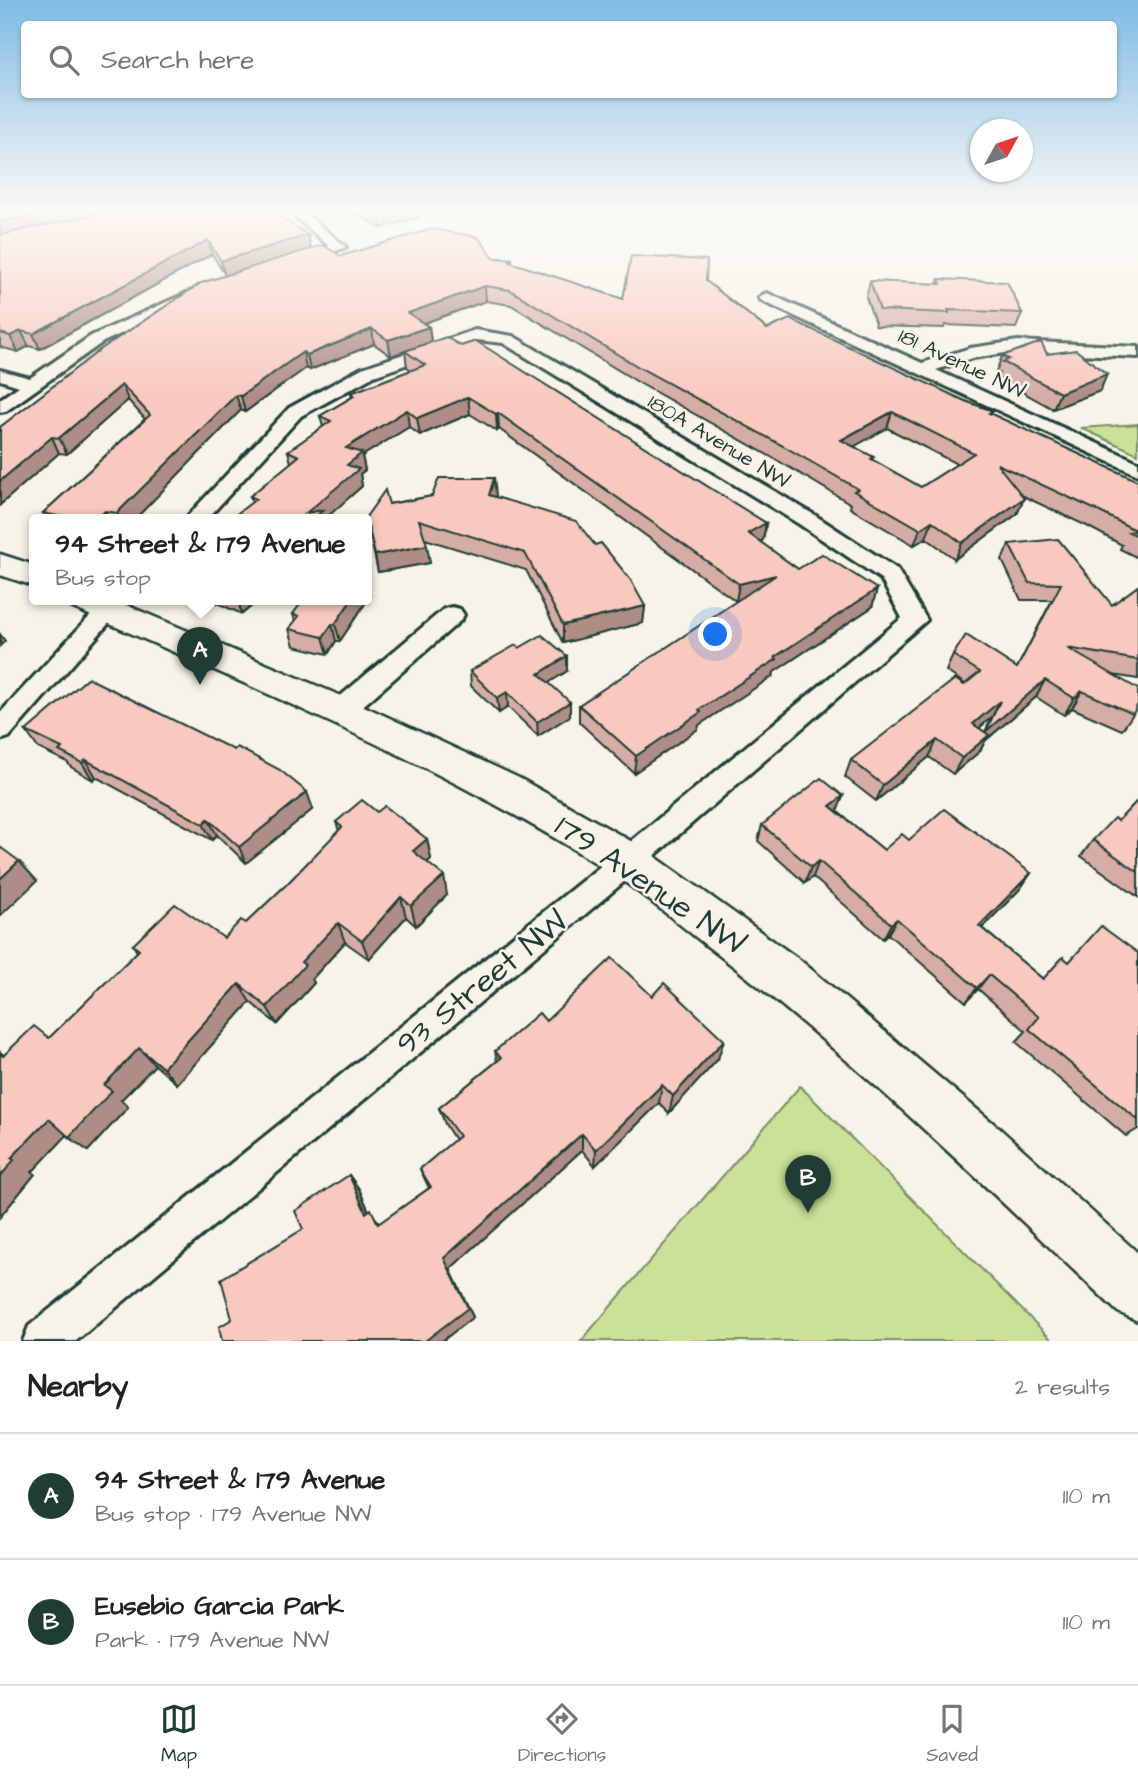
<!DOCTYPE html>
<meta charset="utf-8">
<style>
:root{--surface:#fff;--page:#f2f2f2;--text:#222;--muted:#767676;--line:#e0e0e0;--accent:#1f3d34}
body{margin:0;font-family:"Architects Daughter",sans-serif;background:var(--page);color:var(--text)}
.compass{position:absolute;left:970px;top:119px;width:63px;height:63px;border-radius:50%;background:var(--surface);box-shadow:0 2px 5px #0004;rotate:50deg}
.you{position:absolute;left:716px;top:635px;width:24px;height:24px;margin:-18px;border:5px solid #fff;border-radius:50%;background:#1a73e8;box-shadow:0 0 0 10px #1a73e833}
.badge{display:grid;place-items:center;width:46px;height:46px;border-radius:50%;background:var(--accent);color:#fff;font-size:23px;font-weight:700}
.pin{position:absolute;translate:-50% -58px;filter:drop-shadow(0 2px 4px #0008)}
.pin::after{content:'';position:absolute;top:37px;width:24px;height:21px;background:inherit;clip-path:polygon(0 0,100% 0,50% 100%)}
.popup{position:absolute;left:29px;top:514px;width:343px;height:91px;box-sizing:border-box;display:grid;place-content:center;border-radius:7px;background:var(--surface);filter:drop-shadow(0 2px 5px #0005);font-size:23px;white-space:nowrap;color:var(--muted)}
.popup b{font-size:26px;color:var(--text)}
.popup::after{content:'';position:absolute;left:50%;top:100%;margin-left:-14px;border:14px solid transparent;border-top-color:var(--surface)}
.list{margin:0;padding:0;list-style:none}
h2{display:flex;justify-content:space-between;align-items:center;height:91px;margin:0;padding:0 28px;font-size:30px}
h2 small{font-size:23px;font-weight:400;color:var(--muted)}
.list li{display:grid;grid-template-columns:46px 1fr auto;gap:21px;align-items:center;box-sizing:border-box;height:126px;padding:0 28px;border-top:2px solid var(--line)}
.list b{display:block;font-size:26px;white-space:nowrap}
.list p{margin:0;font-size:23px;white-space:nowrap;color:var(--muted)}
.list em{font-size:23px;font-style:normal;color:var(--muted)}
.icon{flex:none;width:38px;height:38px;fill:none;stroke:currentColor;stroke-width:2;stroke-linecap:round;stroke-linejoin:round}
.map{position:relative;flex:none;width:1138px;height:1341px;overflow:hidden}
.search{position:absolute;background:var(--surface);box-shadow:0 2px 5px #0004;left:21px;right:21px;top:21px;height:77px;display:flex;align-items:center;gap:18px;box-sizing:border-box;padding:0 24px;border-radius:7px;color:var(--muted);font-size:26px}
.sheet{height:343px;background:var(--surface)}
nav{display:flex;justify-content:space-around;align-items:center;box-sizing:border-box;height:98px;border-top:2px solid var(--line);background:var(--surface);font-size:19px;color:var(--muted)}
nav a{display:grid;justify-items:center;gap:4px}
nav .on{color:var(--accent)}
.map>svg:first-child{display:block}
</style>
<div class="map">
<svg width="1138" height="1341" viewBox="0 0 1138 1341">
<rect width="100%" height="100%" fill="#f7f3e8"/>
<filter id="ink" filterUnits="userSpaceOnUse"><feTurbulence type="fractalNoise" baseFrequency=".0143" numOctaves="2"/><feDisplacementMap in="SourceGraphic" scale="14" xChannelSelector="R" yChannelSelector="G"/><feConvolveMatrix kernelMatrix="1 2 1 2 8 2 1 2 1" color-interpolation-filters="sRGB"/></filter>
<g filter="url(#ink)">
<g fill="#cae197" stroke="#748f66" stroke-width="2">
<polygon points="1138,424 1138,454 1081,428"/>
<polygon points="800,1086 1053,1341 581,1341"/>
</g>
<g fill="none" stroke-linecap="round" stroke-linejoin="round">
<g stroke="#1f3d34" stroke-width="6">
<g id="street">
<polygon points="286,209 300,209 346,247 304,262 294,262 294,256 329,246"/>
<polygon points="189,292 194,294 197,297 194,300 103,342 6,411 0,412 0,399 19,386 0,380 0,370 30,378 91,336"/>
<polygon points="767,293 922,363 970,348 1018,341 1138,347 1138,357 1018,351 973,358 936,370 1138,462 1138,475 762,301 759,298 762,295"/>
<polygon points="475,330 513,336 813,514 897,569 927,620 638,870 76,1341 23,1341 29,1326 618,852 902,618 881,579 799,524 503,343 476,340 374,376 301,416 207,519 185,519 289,408 362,368"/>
<polygon points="106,599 130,599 9,737 0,740 0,713"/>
<polygon points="452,607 460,609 464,615 460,621 349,718 340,721 331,718 327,711 331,704 444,609"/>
</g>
</g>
<g stroke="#1f3d34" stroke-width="5">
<g id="secondary">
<polygon points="0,554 34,565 34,586 0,575"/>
<path d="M66 599H112L353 701 519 778 643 848 800 960 999 1128 1138 1253V1321L1118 1312C985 1186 853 1057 707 946 675 921 644 894 610 872 441 764 254 688 71 607Z"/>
</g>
</g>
<use href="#street" fill="#f7f3e8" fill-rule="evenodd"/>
<use href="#secondary" fill="#f7f3e8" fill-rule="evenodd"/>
</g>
<g fill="#d6ada4" stroke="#1f3d34" stroke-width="2" fill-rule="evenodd">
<path d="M0 209 308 235 311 248 341 256 494 258 512 259V263L623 299 706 281 767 329 993 411 991 414 1138 481V558L1120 549 1122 545 1087 526 1023 496 1024 498 1017 514 955 559 926 538 914 545 850 508 851 504 782 463 641 384 511 305 486 301 424 323 429 327 431 342 391 356 374 344 310 370 306 368 245 412 241 410 135 519H46L43 513 145 419 128 400 67 454 59 453 0 505V427L225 275 212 254 40 349 29 346 18 352 0 347ZM887 428 957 464 921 487 873 460 854 446Z"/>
<polygon points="340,209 418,209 419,217 381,228 356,214 351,215"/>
<polygon points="939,279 1022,313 1016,328 945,325 944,328 876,326 866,297 870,281 937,284"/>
<polygon points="461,346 766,523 763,540 760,542 798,569 877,589 872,607 774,672 773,676 699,725 698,729 634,773 579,722 579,705 737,601 736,601 499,429 497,431 470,414 420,435 409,427 362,456 365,470 360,474 362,486 325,518 252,502 250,496 291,463 288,451 323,427 320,416 352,397 351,393 411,370 407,367 405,351"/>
<polygon points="1047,354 1107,374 1100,391 1053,409 997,378 999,373 996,372 1002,356"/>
<polygon points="494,478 495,497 595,545 645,606 643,623 563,643 526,570 425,539 430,563 378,572 366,517 389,504 432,496"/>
<path d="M1009 544 1112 605 1138 586V679L1113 675 1133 714 1122 730 1072 708 1064 715 1036 697 985 741 980 751 953 774 929 757 876 801 845 777 851 760 965 684 946 671 953 655 1017 668 1052 600H1021L1002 560ZM992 717 985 732 979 728Z"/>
<polygon points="366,579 370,596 340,641 336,641 328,654 294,646 289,629 295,621 293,614"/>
<polygon points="208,599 260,599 242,614"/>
<polygon points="519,648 567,671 548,683 570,716 538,736 508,707 499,713 471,686 470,671"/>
<polygon points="26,731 313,809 246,863 217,835 212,840 96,777 93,780 71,767 67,762 38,748"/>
<polygon points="843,796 837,811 884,850 909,840 1031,873 1020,889 982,928 1043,979 1069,962 1138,953 1138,1129 1126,1136 1016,1042 1026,1031 978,989 966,1002 888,934 883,939 813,877 805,883 758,841 762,825"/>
<polygon points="1138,800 1138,897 1081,856 1093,840 1118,821"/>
<polygon points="377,812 427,839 431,859 427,862 447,895 416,926 406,917 369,959 345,942 312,979 314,983 277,1024 250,1002 177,1084 155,1065 121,1100 128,1107 88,1151 67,1135 32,1172 35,1174 0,1217 0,1052 4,1055 49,1038 137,952 133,945 224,938 246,923 287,884 339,831 336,822"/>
<polygon points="546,1021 718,1059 669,1113 659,1103 595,1166 582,1150 450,1269 473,1317 442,1341 222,1341 232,1319 303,1229 349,1175 359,1189 369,1211 380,1223 429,1188 420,1169 455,1140 445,1124 439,1108 497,1061 495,1051"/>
</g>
<g fill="#ae8d86" stroke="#1f3d34" stroke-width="2">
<polygon points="59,209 128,209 0,237 0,222"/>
<polygon points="349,209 355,209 356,214 351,215"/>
<polygon points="398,209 418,209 419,217 381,228 379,215"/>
<polygon points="308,235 311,249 225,276 221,261"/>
<polygon points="208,240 212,254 40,349 33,334"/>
<polygon points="485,286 486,301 410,328 408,313"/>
<polygon points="429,327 431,342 391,356 388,340"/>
<polygon points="372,329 374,344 310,370 307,355"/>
<polygon points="21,331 29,346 18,352 10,336"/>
<polygon points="303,352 306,368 245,412 241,396"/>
<polygon points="1107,374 1100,391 1053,409 1060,393"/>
<polygon points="122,385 128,400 67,454 59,438"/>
<polygon points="236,395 241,410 135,519 120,519 117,513"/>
<polygon points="468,397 470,414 420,435 417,418"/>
<polygon points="407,410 409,427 362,456 365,470 360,474 362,486 325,519 307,519 306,513 346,448"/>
<polygon points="892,412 887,428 837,456 841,440"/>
<polygon points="498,413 499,429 497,431 496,414"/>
<polygon points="52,437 59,453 0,505 0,481"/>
<polygon points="494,478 496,495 491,512 489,495"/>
<polygon points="1024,498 1017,514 955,559 962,543"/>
<polygon points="105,511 109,519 97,519"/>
<polygon points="932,521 926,538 914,545 920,529"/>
<polygon points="766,523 763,540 745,551 748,533"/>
<polygon points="427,545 430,563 378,572 375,555"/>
<polygon points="776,575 772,593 736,601 739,584"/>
<polygon points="366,579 370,596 340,641 335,624 352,599 366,599"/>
<polygon points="877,589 872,607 774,672 773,676 699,725 698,729 634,773 636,756 699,710 775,657"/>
<polygon points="237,599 260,599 242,614"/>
<polygon points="645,606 643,623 563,643 563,625"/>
<polygon points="332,624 336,641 328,654 323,637"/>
<polygon points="0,634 5,641 0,646"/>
<polygon points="567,656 567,671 539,689 539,674"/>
<polygon points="1045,680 1036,697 985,741 980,751 953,774 962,758 981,742 986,731"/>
<polygon points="1082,691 1072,708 1064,715 1074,698"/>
<polygon points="507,692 508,707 499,713 497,698"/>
<polygon points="1000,701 992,717 965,740 973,724"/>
<polygon points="570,702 570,716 538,736 537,722"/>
<polygon points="937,740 929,757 876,801 883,785"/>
<polygon points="86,760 96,777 93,780 82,763"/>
<polygon points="307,792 313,809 246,863 239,847"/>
<polygon points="843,796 837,812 830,806"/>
<polygon points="208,819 217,835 212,840 203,824"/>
<polygon points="427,839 431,859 418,871 413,851"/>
<polygon points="19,861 37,881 0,916 0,879"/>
<polygon points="819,861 813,877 805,883 811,867"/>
<polygon points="1031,873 1020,889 969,941 979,926"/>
<polygon points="444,876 447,895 416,926 411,906"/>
<polygon points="401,897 406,917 369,959 362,941"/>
<polygon points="897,919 888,934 883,939 891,924"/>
<polygon points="338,923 345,942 312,979 314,983 277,1024 267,1007 301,962"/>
<polygon points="989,975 978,989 966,1002 977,988"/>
<polygon points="239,984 250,1002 177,1084 163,1068"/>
<polygon points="724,1040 718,1059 669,1113 673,1096"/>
<polygon points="139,1048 155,1065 121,1100 128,1107 88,1151 69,1137 104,1085"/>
<polygon points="662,1085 659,1103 595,1166 596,1150"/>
<polygon points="49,1119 68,1134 32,1172 35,1174 0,1217 0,1177 11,1158"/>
<polygon points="582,1134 582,1150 450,1269 473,1317 442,1341 425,1341 444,1258"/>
<polygon points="349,1175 359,1189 375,1226 366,1213"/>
</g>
<g fill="#f9c9bf" stroke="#1f3d34" stroke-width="2" fill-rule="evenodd">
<polygon points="0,209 59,209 0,222"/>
<polygon points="121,209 268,209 308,235 221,261 208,240 33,334 21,331 10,336 0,333 0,235"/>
<polygon points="369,209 398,209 379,215"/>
<path d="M431 229 478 237 494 258 512 259 510 262 623 299 631 256 707 260 706 281 767 329 790 319 965 401 993 411 989 413 1138 481V536L1129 532 1137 531 1096 510 997 464 1024 498 962 543 932 521 920 529 854 491 858 489 785 447 642 369 510 290 485 286 408 313 429 327 388 340 372 329 307 355 303 352 241 396 236 395 117 513 105 511 97 519H72L43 513 150 415 122 385 59 438 52 437 0 481V427L101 349 201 283 323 245 341 256ZM892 412 974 453 921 487 871 459 874 457 841 440Z"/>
<polygon points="939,279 1007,282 1022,313 948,310 949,313 880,310 870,281 941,284"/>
<polygon points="446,337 461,346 476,341 766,523 748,533 798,569 822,554 877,589 775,657 777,659 699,710 701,712 636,756 579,705 776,575 739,584 498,413 496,414 468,397 417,418 407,410 346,448 362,453 347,465 359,469 306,513 323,510 313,519 230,519 256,499 250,496 299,456 288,451 331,421 320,416 354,396 351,393 425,365 405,351"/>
<polygon points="1041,342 1047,354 1076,350 1107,374 1060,393 1003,362 1009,359 1002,356"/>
<polygon points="439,478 494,478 489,495 576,521 595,545 601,543 630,579 645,606 563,625 525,553 419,520 427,545 375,555 366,517 385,490 389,504 432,496"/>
<polygon points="1058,539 1112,605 1138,586 1138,660 1067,648 1138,689 1138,704 1133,714 1082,691 1074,698 1045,680 986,731 1000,701 973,724 989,735 962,758 937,740 883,785 851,760 955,679 964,685 980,672 953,655 966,635 1017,668 1061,584 1029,583 1009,544"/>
<polygon points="304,599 352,599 335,624 332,624 323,637 289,629 299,616 293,614"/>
<polygon points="542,635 567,656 539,674 570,702 537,722 507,692 497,698 470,671 516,645 519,648"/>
<polygon points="88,678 234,750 237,747 280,770 307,792 239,847 208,819 203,824 86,760 82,763 59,751 62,748 26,731"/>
<polygon points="821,778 843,796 830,806 884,850 902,834 909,840 944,809 1031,873 979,926 1043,979 1063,957 1069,962 1101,926 1138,953 1138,1120 1029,1029 1039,1017 989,975 977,988 897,919 891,924 819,861 811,867 762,825"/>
<polygon points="362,800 377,812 385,806 427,839 413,851 444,876 411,906 401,897 362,941 338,923 301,962 305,965 267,1007 239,984 163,1068 139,1048 104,1085 112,1091 69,1137 49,1119 11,1158 14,1160 0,1177 0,1053 3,1056 34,1026 49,1038 139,950 133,945 175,904 224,938 241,920 246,923 287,884 342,827 336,822"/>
<polygon points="1138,800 1138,872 1093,840 1114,818 1118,821"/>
<polygon points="0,847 19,861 0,879"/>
<polygon points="612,958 652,996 664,983 724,1040 673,1096 662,1085 596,1150 582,1134 444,1258 468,1308 425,1341 222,1341 219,1327 232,1319 221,1279 303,1229 295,1211 349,1175 366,1213 371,1209 378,1224 431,1187 420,1169 459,1136 439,1108 501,1058 495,1051 539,1013 546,1021"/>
</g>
</g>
<linearGradient id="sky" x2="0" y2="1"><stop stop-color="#7ebbe5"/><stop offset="0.53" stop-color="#fbfaf5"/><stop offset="1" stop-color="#fbfaf5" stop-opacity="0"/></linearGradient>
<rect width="1138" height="397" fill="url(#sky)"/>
<g text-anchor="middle" stroke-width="5" stroke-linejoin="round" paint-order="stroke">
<g font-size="21" fill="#1f3d34" stroke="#f7f3e8">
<text transform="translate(962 363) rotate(25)" y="7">181 Avenue NW</text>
<text transform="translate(719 441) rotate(31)" y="7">180A Avenue NW</text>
</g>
<g font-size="32" fill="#1f3d34" stroke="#f7f3e8">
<text transform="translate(651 884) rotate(34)" y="11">179 Avenue NW</text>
<text transform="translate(481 982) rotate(-39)" y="11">93 Street NW</text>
</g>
</g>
</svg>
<svg class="compass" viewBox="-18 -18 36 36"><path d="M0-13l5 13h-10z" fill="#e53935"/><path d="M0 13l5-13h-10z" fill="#767676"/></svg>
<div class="you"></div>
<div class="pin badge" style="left:200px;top:685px">A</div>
<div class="popup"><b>94 Street &amp; 179 Avenue</b>Bus stop</div>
<div class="pin badge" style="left:808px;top:1213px">B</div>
<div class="search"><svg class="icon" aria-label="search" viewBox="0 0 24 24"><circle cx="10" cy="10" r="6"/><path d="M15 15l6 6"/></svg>Search here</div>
</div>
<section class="sheet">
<h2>Nearby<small>2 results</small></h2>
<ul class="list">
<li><span class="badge">A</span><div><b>94 Street &amp; 179 Avenue</b><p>Bus stop · 179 Avenue NW</p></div><em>110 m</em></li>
<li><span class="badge">B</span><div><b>Eusebio Garcia Park</b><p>Park · 179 Avenue NW</p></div><em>110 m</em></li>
</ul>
</section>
<nav>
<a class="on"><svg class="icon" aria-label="map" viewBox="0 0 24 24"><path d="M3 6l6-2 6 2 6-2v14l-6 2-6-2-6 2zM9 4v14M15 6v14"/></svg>Map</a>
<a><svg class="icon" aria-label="directions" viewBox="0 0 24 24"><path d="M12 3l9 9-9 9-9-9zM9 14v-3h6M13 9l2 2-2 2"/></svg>Directions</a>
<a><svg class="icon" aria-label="saved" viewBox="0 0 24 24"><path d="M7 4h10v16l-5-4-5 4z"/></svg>Saved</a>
</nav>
